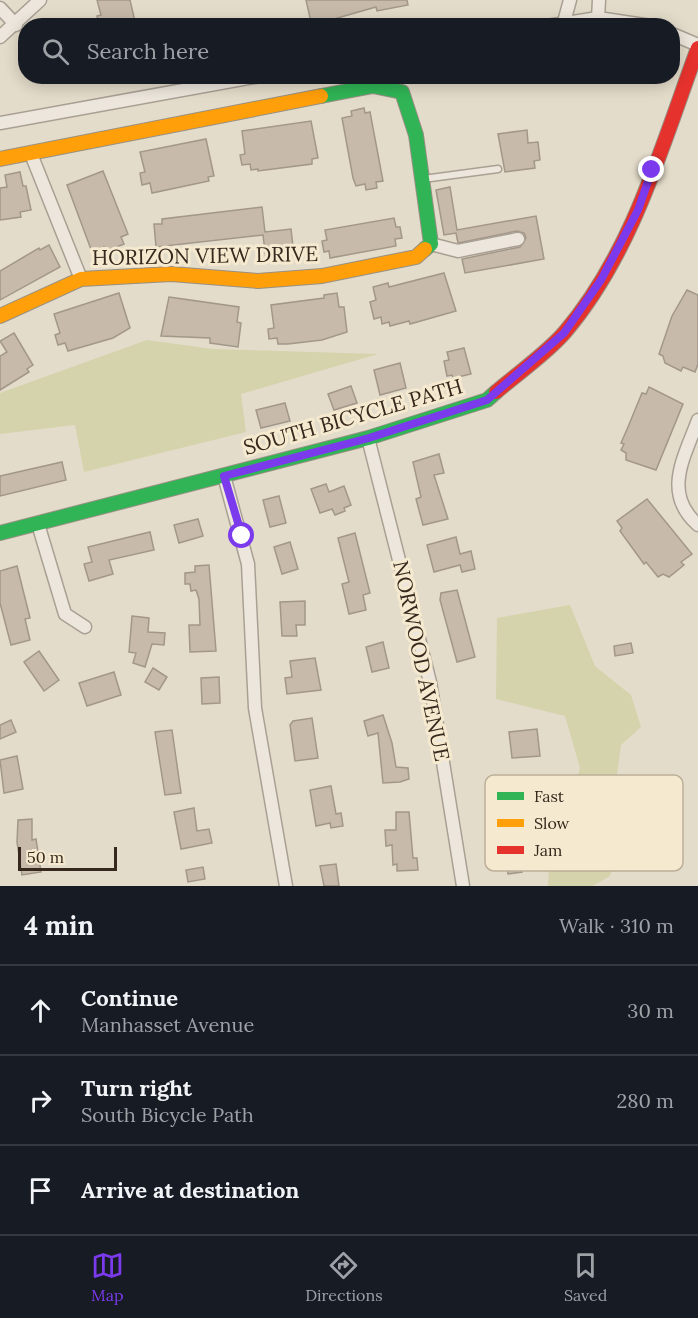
<!DOCTYPE html>
<meta charset="utf-8">
<style>
:root{--surface:#171b24;--page:#20242c;--text:#f1f3f6;--muted:#9ea1a6;--line:#363941;--accent:#7c3aed}
body{margin:0;font-family:Lora,serif;background:var(--page);color:var(--text)}
.scale{position:absolute;left:18px;bottom:15px;width:99px;box-sizing:border-box;padding-left:6px;border:3px solid #36281c;border-top:0;font-size:16px;line-height:21px;white-space:nowrap;color:#36281c;-webkit-text-stroke:4px #f5e9cf;paint-order:stroke}
.stop{position:absolute;width:18px;height:18px;margin:-14px;border:4px solid #7c3aed;border-radius:50%;background:#fff}
.stop.end{background:#7c3aed;border-color:#fff;box-shadow:0 2px 6px #0008}
.list{margin:0;padding:0;list-style:none}
h2{display:flex;justify-content:space-between;align-items:center;height:78px;margin:0;padding:0 24px;font-size:26px}
h2 small{font-size:20px;font-weight:400;color:var(--muted)}
.list li{display:grid;grid-template-columns:39px 1fr auto;gap:18px;align-items:center;box-sizing:border-box;height:90px;padding:0 24px;border-top:2px solid var(--line)}
.list b{display:block;font-size:22px;white-space:nowrap}
.list p{margin:0;font-size:20px;white-space:nowrap;color:var(--muted)}
.list em{font-size:20px;font-style:normal;color:var(--muted)}
.icon{flex:none;width:33px;height:33px;fill:none;stroke:currentColor;stroke-width:2;stroke-linecap:round;stroke-linejoin:round}
.map{position:relative;flex:none;width:698px;height:886px;overflow:hidden}
.search{position:absolute;background:var(--surface);box-shadow:0 3px 15px #0003;left:18px;right:18px;top:18px;height:66px;display:flex;align-items:center;gap:15px;box-sizing:border-box;padding:0 21px;border-radius:24px;color:var(--muted);font-size:22px}
.sheet{height:348px;background:var(--surface)}
nav{display:flex;justify-content:space-around;align-items:center;box-sizing:border-box;height:84px;border-top:2px solid var(--line);background:var(--surface);font-size:16px;color:var(--muted)}
nav a{display:grid;justify-items:center;gap:3px}
nav .on{color:var(--accent)}
.map>svg:first-child{display:block}
</style>
<div class="map">
<svg width="698" height="886" viewBox="0 0 698 886">
<rect width="100%" height="100%" fill="#e4dcca"/>
<g fill="#d4d3ac">
<polygon points="147,340 213,349 378,354 241,394 246,432 84,472 75,425 0,434 0,393"/>
<polygon points="570,605 595,666 631,695 641,727 621,745 616,782 620,838 610,876 593,886 548,886 549,869 580,768 565,716 496,699 497,618"/>
</g>
<g fill="#c7baab" stroke="#a3978a" stroke-width="1.5">
<polygon points="97,0 130,0 136,26 99,26 97,16 101,15"/>
<polygon points="306,0 407,0 408,5 377,11 376,7 320,23 320,20 311,22"/>
<polygon points="364,108 365,113 370,112 383,181 376,182 377,188 366,190 365,184 356,186 353,178 342,118 352,116 351,111"/>
<polygon points="311,121 318,158 312,159 312,164 258,171 258,169 251,170 250,164 242,165 240,155 245,154 242,131"/>
<polygon points="527,130 528,143 538,142 540,160 534,161 535,168 505,172 498,134"/>
<polygon points="206,139 214,176 208,177 209,181 152,193 150,183 142,185 140,173 145,172 140,152"/>
<polygon points="103,171 128,234 121,237 124,244 106,251 104,247 92,252 67,185"/>
<polygon points="20,172 23,186 26,186 31,210 20,212 21,217 0,220 0,188 7,187 5,175"/>
<polygon points="450,187 457,230 536,216 544,259 465,273 462,259 520,247 526,238 524,233 517,231 458,243 456,233 444,235 436,190"/>
<polygon points="262,207 265,232 291,229 294,255 266,259 263,235 156,247 154,224 162,224 162,219"/>
<polygon points="394,218 396,227 400,227 402,238 395,239 396,246 330,258 329,251 324,252 322,241 327,240 325,230"/>
<polygon points="49,245 60,267 0,300 0,271 39,248 40,250"/>
<polygon points="444,273 456,311 410,324 409,321 390,326 389,322 382,324 381,317 374,319 370,302 376,300 373,287 388,283 389,287"/>
<polygon points="687,290 698,295 698,364 695,372 683,367 681,371 665,363 663,356 659,354 672,316"/>
<polygon points="119,293 130,328 113,338 68,351 65,343 58,345 55,335 60,333 54,314"/>
<polygon points="337,293 339,307 344,307 347,332 322,340 288,344 278,344 277,338 269,339 268,329 274,328 271,305 324,298 324,295"/>
<polygon points="169,297 239,307 237,322 241,323 238,347 210,343 210,338 161,336"/>
<polygon points="14,333 33,365 27,369 29,372 0,390 0,356 7,352 0,341"/>
<polygon points="464,348 471,374 453,378 452,375 447,376 444,361 449,360 447,352"/>
<polygon points="400,363 406,388 380,395 374,370"/>
<polygon points="351,386 357,403 334,410 328,394"/>
<polygon points="649,387 683,404 656,470 626,460 626,453 621,450 624,444 621,443 628,427 642,393 646,394"/>
<polygon points="285,403 290,421 261,428 256,410"/>
<polygon points="439,454 444,473 434,475 448,519 423,525 416,499 421,497 413,462"/>
<polygon points="62,462 66,480 0,496 0,476"/>
<polygon points="326,484 329,492 344,486 351,505 344,508 345,511 335,515 332,509 320,513 311,489"/>
<polygon points="279,496 286,523 270,527 263,500"/>
<polygon points="647,499 692,554 681,562 684,565 669,577 663,574 658,577 646,562 644,564 620,531 622,528 617,521"/>
<polygon points="198,519 203,536 179,543 174,525"/>
<polygon points="150,532 154,550 109,560 113,574 89,581 84,564 92,562 88,547"/>
<polygon points="355,533 370,593 363,595 366,610 349,614 342,584 349,582 338,538"/>
<polygon points="456,537 460,554 471,551 475,569 462,572 460,565 434,572 427,545"/>
<polygon points="290,542 298,569 282,574 274,547"/>
<polygon points="209,565 216,651 190,652 189,625 200,625 199,599 196,590 191,591 190,584 185,584 185,573 195,572 195,566"/>
<polygon points="17,566 30,618 25,619 30,640 11,645 0,603 0,571"/>
<polygon points="457,590 475,657 457,662 440,600 441,593"/>
<polygon points="305,601 305,625 296,625 297,636 282,636 280,602"/>
<polygon points="132,616 149,618 148,632 165,633 164,645 152,644 145,667 133,663 136,653 129,652"/>
<polygon points="383,642 389,668 372,672 366,647"/>
<polygon points="631,643 633,653 615,656 614,646"/>
<polygon points="39,651 59,680 44,691 24,662"/>
<polygon points="315,658 321,690 287,694 285,678 292,677 290,661"/>
<polygon points="153,668 167,677 159,690 145,682"/>
<polygon points="114,672 121,695 87,706 79,683"/>
<polygon points="219,677 220,703 202,704 201,678"/>
<polygon points="383,715 392,743 396,767 408,768 409,779 400,782 383,783 378,733 368,736 364,721"/>
<polygon points="312,718 318,758 295,761 290,725 293,721"/>
<polygon points="11,720 16,732 0,739 0,725"/>
<polygon points="537,729 540,756 512,758 509,732"/>
<polygon points="172,730 181,793 165,795 155,732"/>
<polygon points="17,756 23,789 4,793 0,760"/>
<polygon points="331,786 336,814 341,813 343,826 331,828 330,823 316,826 310,790"/>
<polygon points="194,808 197,831 209,829 212,843 181,849 174,812"/>
<polygon points="396,812 409,812 413,858 417,858 418,870 397,871 397,864 393,865 392,845 386,846 385,830 396,830"/>
<polygon points="32,819 32,840 36,839 41,872 22,875 17,842 18,820"/>
<polygon points="525,850 526,867 521,867 522,872 508,874 506,852"/>
<polygon points="336,864 339,886 324,886 320,866"/>
<polygon points="203,867 205,879 188,882 186,870"/>
</g>
<g fill="none" stroke-linecap="round" stroke-linejoin="round">
<g stroke="#a9a094" stroke-width="9">
<polyline id="lane" points="423,179 498,169"/>
</g>
<g stroke="#a9a094" stroke-width="15">
<g id="street">
<polyline points="0,8 16,25"/>
<polyline points="598,18 599,0"/>
<polyline points="564,22 570,0"/>
<polyline points="547,26 598,18 651,26"/>
<polyline points="672,34 698,45"/>
<polyline points="0,37 40,0"/>
<polyline points="0,123 260,76"/>
<polyline points="31,154 81,279"/>
<polyline points="431,244 458,251 518,239"/>
<path d="M698 420C684 458 662 493 698 525"/>
<polyline points="368,438 430,682 463,886"/>
<polyline points="224,476 248,564 255,708 286,886"/>
<polyline points="38,524 65,614 85,627"/>
</g>
</g>
<g stroke="#989084" stroke-width="16">
<g id="fast">
<polyline points="321,96 373,86 402,92 416,135 431,244 425,249"/>
<polyline points="0,533 368,438 487,400 496,392"/>
</g>
</g>
<g stroke="#989084" stroke-width="16">
<g id="slow">
<polyline points="0,159 321,96"/>
<polyline points="0,316 81,279 171,274 258,281 322,276 416,257 425,249"/>
</g>
</g>
<g stroke="#989084" stroke-width="16">
<path id="jam" d="M496 392C518 373 546 354 565 332 633 252 662 145 698 48"/>
</g>
<use href="#lane" stroke="#ece6dc" stroke-width="6"/>
<use href="#street" stroke="#ece6dc" stroke-width="12"/>
<use href="#fast" stroke="#30b455" stroke-width="14"/>
<use href="#slow" stroke="#ff9f0a" stroke-width="14"/>
<use href="#jam" stroke="#e5322d" stroke-width="14"/>
</g>
<g fill="none" stroke-linecap="round" stroke-linejoin="round">
<polyline stroke="#7c3aed" stroke-width="8" points="242,536 224,476 369,438 487,400 564,333 601,280 638,210 652,170"/>
</g>
<g text-anchor="middle" stroke-width="6" stroke-linejoin="round" paint-order="stroke">
<g font-size="21" fill="#36281c" stroke="#f5e9cf">
<text transform="translate(205 256) rotate(-1)" y="7">HORIZON VIEW DRIVE</text>
<text transform="translate(353 417) rotate(-16)" y="7">SOUTH BICYCLE PATH</text>
<text transform="translate(421 661) rotate(78)" y="7">NORWOOD AVENUE</text>
</g>
</g>
<rect x="485" y="775" width="198" height="96" rx="9" fill="#f5e9cf" stroke="#bcaf99" stroke-width="1.5"/>
<rect x="497" y="792" width="27" height="8" fill="#30b455"/>
<rect x="497" y="819" width="27" height="8" fill="#ff9f0a"/>
<rect x="497" y="846" width="27" height="8" fill="#e5322d"/>
<g font-size="16" fill="#36281c">
<text x="534" y="802">Fast</text>
<text x="534" y="829">Slow</text>
<text x="534" y="856">Jam</text>
</g>
</svg>
<div class="scale">50 m</div>
<div class="stop" style="left:242px;top:536px"></div>
<div class="stop end" style="left:652px;top:170px"></div>
<div class="search"><svg class="icon" aria-label="search" viewBox="0 0 24 24"><circle cx="10" cy="10" r="6"/><path d="M15 15l6 6"/></svg>Search here</div>
</div>
<section class="sheet">
<h2>4 min<small>Walk · 310 m</small></h2>
<ul class="list">
<li><svg class="icon" aria-label="ahead" viewBox="0 0 24 24"><path d="M12 20V5M6 11l6-6 6 6"/></svg><div><b>Continue</b><p>Manhasset Avenue</p></div><em>30 m</em></li>
<li><svg class="icon" aria-label="right" viewBox="0 0 24 24"><path d="M7 20v-9h11M14 6l5 5-5 5"/></svg><div><b>Turn right</b><p>South Bicycle Path</p></div><em>280 m</em></li>
<li><svg class="icon" aria-label="arrive" viewBox="0 0 24 24"><path d="M6 21V4h12l-3 4 3 4H6"/></svg><div><b>Arrive at destination</b></div></li>
</ul>
</section>
<nav>
<a class="on"><svg class="icon" aria-label="map" viewBox="0 0 24 24"><path d="M3 6l6-2 6 2 6-2v14l-6 2-6-2-6 2zM9 4v14M15 6v14"/></svg>Map</a>
<a><svg class="icon" aria-label="directions" viewBox="0 0 24 24"><path d="M12 3l9 9-9 9-9-9zM9 14v-3h6M13 9l2 2-2 2"/></svg>Directions</a>
<a><svg class="icon" aria-label="saved" viewBox="0 0 24 24"><path d="M7 4h10v16l-5-4-5 4z"/></svg>Saved</a>
</nav>
